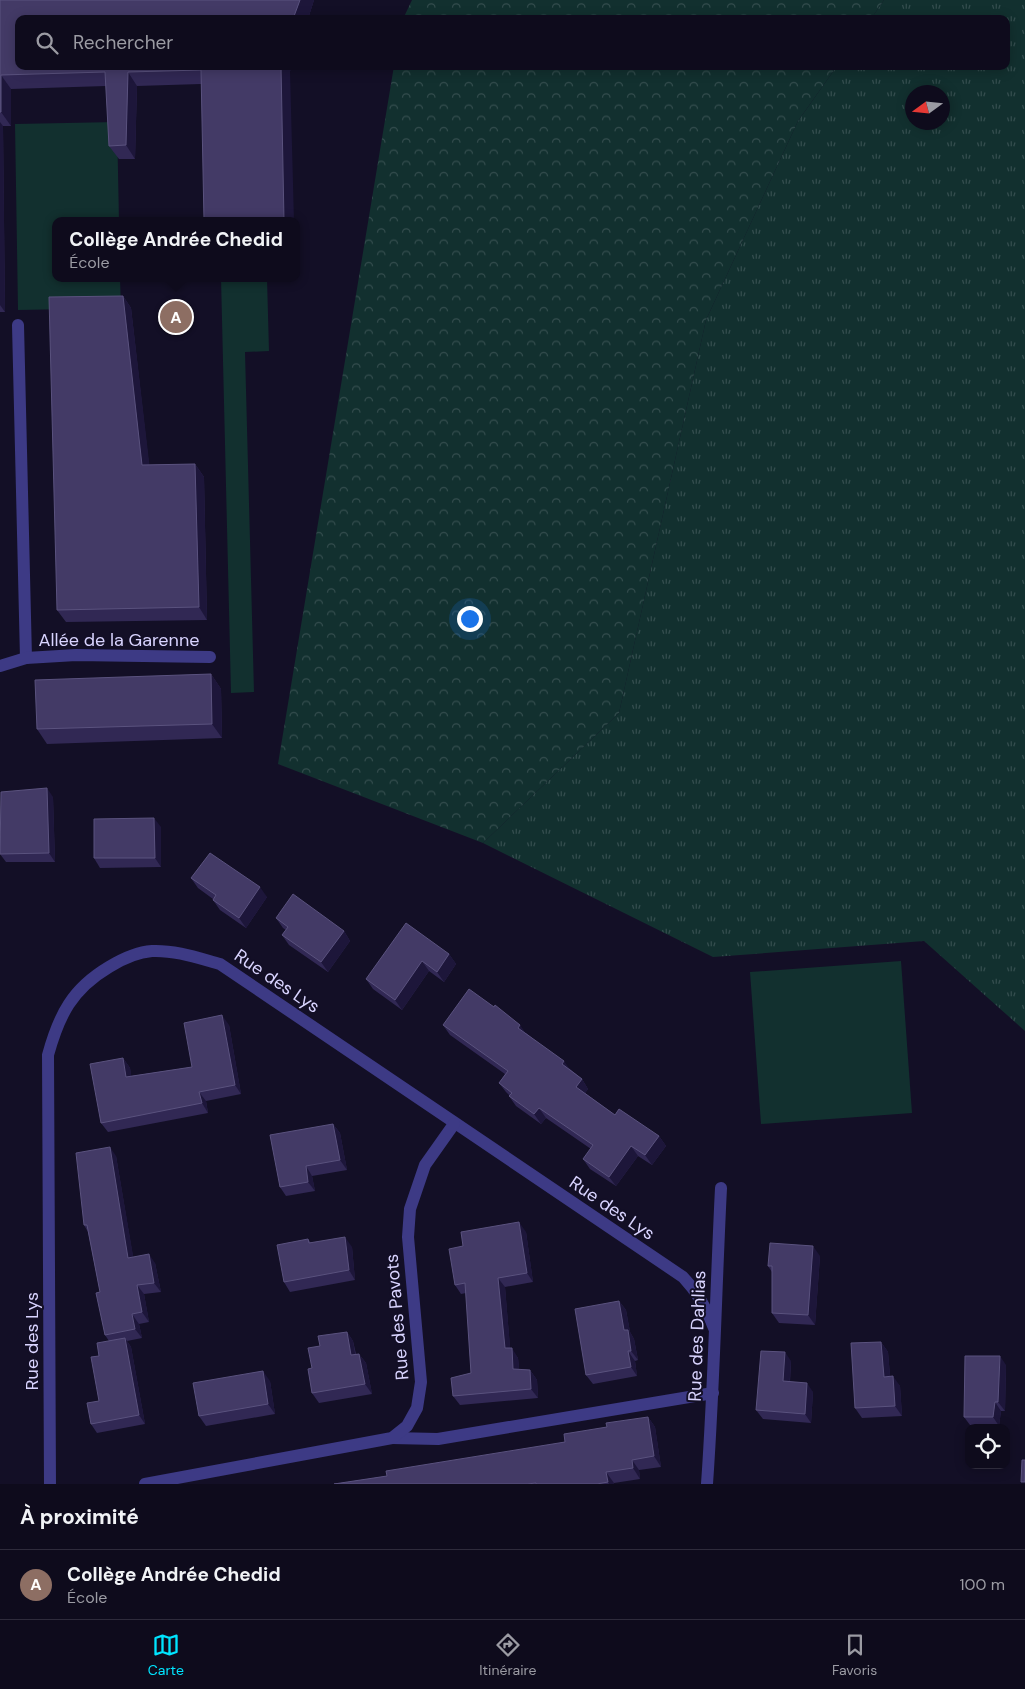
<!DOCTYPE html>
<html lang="fr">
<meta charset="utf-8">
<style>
:root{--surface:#0e0b1c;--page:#1c1929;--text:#f1f3f6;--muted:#9b9ba3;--line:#2e2b3b;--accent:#00e5ff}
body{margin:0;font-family:"DM Sans",sans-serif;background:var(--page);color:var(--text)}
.controls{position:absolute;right:15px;bottom:15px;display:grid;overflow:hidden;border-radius:10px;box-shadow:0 2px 12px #0003}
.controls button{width:45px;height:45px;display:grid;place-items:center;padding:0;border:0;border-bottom:1px solid var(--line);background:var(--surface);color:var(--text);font:25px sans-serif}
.compass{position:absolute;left:905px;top:85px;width:45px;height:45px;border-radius:50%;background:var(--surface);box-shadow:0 2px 12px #0003;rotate:255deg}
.you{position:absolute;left:469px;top:618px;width:18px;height:18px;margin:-12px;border:4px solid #fff;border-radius:50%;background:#1a73e8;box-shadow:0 0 0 8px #1a73e833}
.badge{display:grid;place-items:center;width:32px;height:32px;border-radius:50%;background:var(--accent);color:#fff;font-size:16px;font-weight:700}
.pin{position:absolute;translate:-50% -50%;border:2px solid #fff;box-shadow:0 1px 5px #0006}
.popup{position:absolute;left:52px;top:217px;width:248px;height:65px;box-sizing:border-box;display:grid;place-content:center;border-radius:10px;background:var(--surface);filter:drop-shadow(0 1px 4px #0005);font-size:16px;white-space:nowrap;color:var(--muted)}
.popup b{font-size:19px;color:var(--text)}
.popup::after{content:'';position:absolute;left:50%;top:100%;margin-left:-10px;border:10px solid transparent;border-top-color:var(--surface)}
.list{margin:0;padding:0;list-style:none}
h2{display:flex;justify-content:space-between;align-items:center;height:65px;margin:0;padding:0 20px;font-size:21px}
h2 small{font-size:16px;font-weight:400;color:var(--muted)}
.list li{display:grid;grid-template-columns:32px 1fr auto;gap:15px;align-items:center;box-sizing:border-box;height:70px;padding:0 20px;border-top:1px solid var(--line)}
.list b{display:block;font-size:19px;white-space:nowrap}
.list p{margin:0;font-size:16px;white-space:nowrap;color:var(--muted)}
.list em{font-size:16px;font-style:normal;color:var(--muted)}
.icon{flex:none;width:28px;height:28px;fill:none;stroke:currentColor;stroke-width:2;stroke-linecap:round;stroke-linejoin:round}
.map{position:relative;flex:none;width:1025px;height:1484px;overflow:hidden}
.search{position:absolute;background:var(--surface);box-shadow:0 2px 12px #0003;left:15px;right:15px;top:15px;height:55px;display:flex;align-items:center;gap:12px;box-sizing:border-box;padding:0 18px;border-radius:10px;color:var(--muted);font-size:19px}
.sheet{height:135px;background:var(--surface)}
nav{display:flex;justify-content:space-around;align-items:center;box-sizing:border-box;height:70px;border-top:1px solid var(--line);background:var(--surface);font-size:14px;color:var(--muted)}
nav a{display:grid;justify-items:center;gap:2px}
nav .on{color:var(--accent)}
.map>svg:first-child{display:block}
</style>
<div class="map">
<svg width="1025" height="1484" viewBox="0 0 1025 1484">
<defs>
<pattern id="grass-tufts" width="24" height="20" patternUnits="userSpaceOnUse" patternTransform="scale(1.25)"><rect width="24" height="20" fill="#12302f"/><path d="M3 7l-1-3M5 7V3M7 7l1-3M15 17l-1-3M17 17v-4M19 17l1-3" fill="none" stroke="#344d4e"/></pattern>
<pattern id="forest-crowns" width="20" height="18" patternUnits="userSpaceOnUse" patternTransform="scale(1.25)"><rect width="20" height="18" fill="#12302f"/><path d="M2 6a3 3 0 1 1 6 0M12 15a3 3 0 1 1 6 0" fill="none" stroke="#344d4e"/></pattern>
</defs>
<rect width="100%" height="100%" fill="#130f26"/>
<path fill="url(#grass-tufts)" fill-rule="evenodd" d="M884 0H1025V1031L924 941 713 957 483 843 619 713 706 320 798 121 837 66H1006V19H871ZM912 92H942V122H912Z"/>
<g fill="url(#forest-crowns)">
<polygon points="412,0 884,0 871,19 403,19"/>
<polygon points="394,66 837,66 798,121 706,320 619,713 483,843 278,764"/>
</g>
<g fill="#12302f">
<polygon points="117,122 119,221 56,221 56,278 120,278 121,308 18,310 15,124"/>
<polygon points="221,278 267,278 269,351 245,352 254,692 231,693"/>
<polygon points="901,961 912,1113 761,1124 750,972"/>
</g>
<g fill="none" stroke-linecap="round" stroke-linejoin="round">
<g stroke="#3d3a85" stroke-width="12">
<polyline points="18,325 26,658"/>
<polyline points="392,1438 438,1439 713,1393"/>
</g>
<g stroke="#3d3a85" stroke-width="12">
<polyline points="0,666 26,658 76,655 210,657"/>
<path d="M50 1484 48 1055C59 1015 72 989 109 967 122 959 137 952 152 951 175 950 198 958 220 964L683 1277C698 1293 706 1308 714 1328"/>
<polyline points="145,1484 392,1438 407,1426 417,1408 421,1382 408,1237 410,1209 425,1165 454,1124"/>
<path d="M707 1484C714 1386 716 1287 721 1188"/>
</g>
</g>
<g fill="#312854">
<polygon points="0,0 314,0 308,19 19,19 19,66 292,66 290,71 201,84 137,86 135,159 119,159 109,146 106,86 11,89 11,126 3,126 5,312 0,312"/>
<polygon points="123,296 131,308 149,465 195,464 204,477 207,620 66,622 57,610"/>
<polygon points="211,674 221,689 222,738 47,744 37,729"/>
<polygon points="53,797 55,862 6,862 0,854 0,836"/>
<polygon points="161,827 161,867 100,868 94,858"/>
<polygon points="191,878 267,897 246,928 220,910 213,900 213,899 198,888"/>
<polygon points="276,918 344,931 350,941 328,972 289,945 282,935 286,930 283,928"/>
<polygon points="449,954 456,964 444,982 429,971 402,1010 373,989 366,979"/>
<polygon points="229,1025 241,1094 206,1101 208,1113 108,1132 101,1123 123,1058 130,1068 131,1076 192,1067"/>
<polygon points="443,1025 526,1033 582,1079 588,1089 585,1093 615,1115 659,1136 666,1146 652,1165 638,1156 616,1186 590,1169 583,1159 591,1149 546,1118 541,1124 516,1106 509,1096 510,1096 506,1092 499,1083 505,1074 450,1035"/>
<polygon points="333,1124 340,1133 347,1170 312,1176 315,1191 286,1196 280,1187"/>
<polygon points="116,1156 133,1257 155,1263 161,1292 144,1294 149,1322 139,1324 142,1338 127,1341 131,1347 145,1424 97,1433 91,1424 99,1401 99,1356 109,1341 105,1335 100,1292 88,1232 84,1225"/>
<polygon points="526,1232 533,1282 505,1287 510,1348 518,1358 519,1369 530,1370 537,1380 538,1398 460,1405 453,1396 471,1373 466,1293 461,1294 455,1285 463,1246"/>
<polygon points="308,1239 311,1243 352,1247 355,1280 290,1292 284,1282"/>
<polygon points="820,1256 815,1325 779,1323 772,1313 772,1272 768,1266"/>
<polygon points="619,1301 626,1310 630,1332 634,1339 638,1360 635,1361 637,1376 593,1384 586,1375"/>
<polygon points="347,1332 353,1341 356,1354 359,1354 366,1363 372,1394 319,1403 312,1393 312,1368 320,1346"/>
<polygon points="881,1342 888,1352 890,1376 900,1386 902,1416 862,1418 855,1408"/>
<polygon points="791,1361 790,1382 813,1392 811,1423 763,1419 756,1410"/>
<polygon points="1006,1365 1005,1411 1001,1411 999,1426 970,1425 964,1417"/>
<polygon points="270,1381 275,1414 206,1426 199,1416"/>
<polygon points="648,1417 655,1427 661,1467 639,1470 640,1479 614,1483 614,1484 334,1484 387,1476 565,1442 607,1427"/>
</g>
<g fill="#1d163a">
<polygon points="300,0 314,0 308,19 293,19"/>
<polygon points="281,66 292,66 290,71 294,221 284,221"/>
<polygon points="128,72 137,86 135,159 126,145"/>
<polygon points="1,75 11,89 11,126 1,112"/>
<polygon points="0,122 3,126 5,312 0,305"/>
<polygon points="123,296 131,308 151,478 142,465"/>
<polygon points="195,464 204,477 207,620 199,607"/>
<polygon points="211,674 221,689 222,738 212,724"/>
<polygon points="47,788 53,797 55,862 49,853"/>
<polygon points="154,818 161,827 161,867 155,858"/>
<polygon points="260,887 267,897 246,928 239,918"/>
<polygon points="344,931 350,941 328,972 321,962"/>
<polygon points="449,954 456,964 444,982 437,972"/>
<polygon points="422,961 429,971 402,1010 395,1000"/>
<polygon points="222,1015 229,1025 241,1094 235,1085"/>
<polygon points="520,1025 527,1035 518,1028"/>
<polygon points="123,1058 130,1068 133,1087 126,1077"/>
<polygon points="564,1061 571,1071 562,1064"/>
<polygon points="582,1079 588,1089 583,1096 576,1087"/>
<polygon points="199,1092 206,1101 208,1113 202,1103"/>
<polygon points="539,1108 546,1118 541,1124 534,1114"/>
<polygon points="333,1124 340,1133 347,1170 340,1160"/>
<polygon points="659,1136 666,1146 652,1165 645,1155"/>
<polygon points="631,1146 638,1156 616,1186 609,1177"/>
<polygon points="110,1147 116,1156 135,1267 128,1258"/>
<polygon points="306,1166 312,1176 315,1191 308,1182"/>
<polygon points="519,1222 526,1232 533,1282 527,1273"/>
<polygon points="345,1237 352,1247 355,1280 349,1270"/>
<polygon points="813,1246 820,1256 815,1325 808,1315"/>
<polygon points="149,1254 155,1263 161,1292 154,1283"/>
<polygon points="498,1278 505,1287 511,1358 505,1348"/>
<polygon points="137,1285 144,1294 149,1322 142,1312"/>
<polygon points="619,1301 626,1310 630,1332 634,1339 638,1360 631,1351 624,1330"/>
<polygon points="132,1314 139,1324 142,1338 135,1329"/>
<polygon points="347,1332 353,1341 357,1365 351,1355"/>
<polygon points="125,1338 131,1347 145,1424 139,1415"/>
<polygon points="881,1342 888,1352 891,1387 884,1377"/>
<polygon points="512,1348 518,1358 520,1378 513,1369"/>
<polygon points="628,1351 635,1361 637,1376 631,1367"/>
<polygon points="785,1352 791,1361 789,1391 783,1381"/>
<polygon points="359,1354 366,1363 372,1394 365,1384"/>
<polygon points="1000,1356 1006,1365 1005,1411 998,1402"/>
<polygon points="530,1370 537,1380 538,1398 531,1389"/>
<polygon points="263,1371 270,1381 275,1414 268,1404"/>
<polygon points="893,1376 900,1386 902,1416 895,1406"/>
<polygon points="807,1383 813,1392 811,1423 805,1414"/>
<polygon points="995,1402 1001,1411 999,1426 993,1417"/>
<polygon points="648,1417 655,1427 661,1467 654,1456"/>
<polygon points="632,1460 639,1470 640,1479 633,1468"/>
<polygon points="606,1472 614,1483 614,1484 609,1484 608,1482"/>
</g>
<g fill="#433a66" stroke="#5a527e">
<polygon points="0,0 300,0 293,19 19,19 19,66 281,66 284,221 204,221 201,70 128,72 126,145 109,146 105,72 1,75 1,112 0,112"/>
<polygon points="123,296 142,465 195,464 199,607 57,610 49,297"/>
<polygon points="211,674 212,724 37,729 35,680"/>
<polygon points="47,788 49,853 0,854 1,792"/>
<polygon points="154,818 155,858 94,858 94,819"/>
<polygon points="210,853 260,887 239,918 213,900 216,895 191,878"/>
<polygon points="293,894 344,931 321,962 282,935 288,927 276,918"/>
<polygon points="406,923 449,954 437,972 422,961 395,1000 366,979"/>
<polygon points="469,989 494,1007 495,1005 520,1025 518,1028 564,1061 562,1064 582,1079 576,1087 615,1115 619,1109 659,1136 645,1155 631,1146 609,1177 583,1159 593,1145 539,1108 534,1114 509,1096 512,1093 499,1083 508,1071 443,1025"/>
<polygon points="222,1015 235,1085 199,1092 202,1103 101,1123 90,1064 123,1058 126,1077 192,1067 184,1023"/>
<polygon points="333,1124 340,1160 306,1166 308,1182 280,1187 270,1135"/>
<polygon points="110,1147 128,1258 149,1254 154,1283 137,1285 142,1312 132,1314 135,1329 105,1335 96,1293 100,1292 87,1225 84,1225 76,1153"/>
<polygon points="519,1222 527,1273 498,1278 505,1348 512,1348 513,1369 530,1370 531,1389 453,1396 451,1378 471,1373 465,1283 455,1285 449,1249 463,1246 461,1232"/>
<polygon points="345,1237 349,1270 284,1282 277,1245 308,1239 309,1243"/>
<polygon points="770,1243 813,1246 808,1315 772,1313 772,1266 768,1266"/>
<polygon points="619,1301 624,1330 628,1330 631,1351 628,1351 631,1367 586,1375 575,1309"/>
<polygon points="347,1332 351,1355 359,1354 365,1384 312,1393 308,1369 312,1368 308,1348 320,1346 318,1336"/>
<polygon points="125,1338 139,1415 91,1424 87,1403 99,1401 91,1357 99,1356 97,1343"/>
<polygon points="881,1342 884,1377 893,1376 895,1406 855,1408 851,1343"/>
<polygon points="761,1351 785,1352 783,1381 807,1383 805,1414 756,1410"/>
<polygon points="965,1356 1000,1356 998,1402 995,1402 993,1417 964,1417"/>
<polygon points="263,1371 268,1404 199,1416 193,1383"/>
<polygon points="648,1417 654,1456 632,1460 633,1468 606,1472 608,1482 597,1484 536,1484 536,1483 527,1484 334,1484 387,1476 386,1471 565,1442 564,1434 607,1427 606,1423"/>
<polygon points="1022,1460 1025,1460 1025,1482 1021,1482"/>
</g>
<g text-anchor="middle" stroke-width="4" stroke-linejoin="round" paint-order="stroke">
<g font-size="18" fill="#d9d4ff" stroke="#130f26">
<text x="119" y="646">Allée de la Garenne</text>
<text transform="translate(277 981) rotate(34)" y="6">Rue des Lys</text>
<text transform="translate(612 1208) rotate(34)" y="6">Rue des Lys</text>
<text transform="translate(397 1317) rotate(-95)" y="6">Rue des Pavots</text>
<text transform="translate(697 1336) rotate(-88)" y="6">Rue des Dahlias</text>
<text transform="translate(32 1341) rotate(-90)" y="6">Rue des Lys</text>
</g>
</g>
</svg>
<div class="controls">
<button><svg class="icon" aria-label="locate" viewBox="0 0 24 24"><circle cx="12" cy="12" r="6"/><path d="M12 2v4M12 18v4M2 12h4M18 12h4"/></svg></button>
</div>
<svg class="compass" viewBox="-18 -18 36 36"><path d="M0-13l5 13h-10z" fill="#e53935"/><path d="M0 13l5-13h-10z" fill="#9b9ba3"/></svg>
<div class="you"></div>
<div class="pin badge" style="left:176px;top:317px;background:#8d6e63">A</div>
<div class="popup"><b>Collège Andrée Chedid</b>École</div>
<div class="search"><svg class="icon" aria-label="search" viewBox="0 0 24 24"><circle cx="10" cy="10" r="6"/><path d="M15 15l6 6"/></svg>Rechercher</div>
</div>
<section class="sheet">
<h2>À proximité<small></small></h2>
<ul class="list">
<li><span class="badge" style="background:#8d6e63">A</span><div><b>Collège Andrée Chedid</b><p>École</p></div><em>100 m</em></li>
</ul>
</section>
<nav>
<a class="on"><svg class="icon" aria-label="map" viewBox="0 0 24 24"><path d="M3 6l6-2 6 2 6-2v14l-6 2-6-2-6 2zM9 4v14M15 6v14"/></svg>Carte</a>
<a><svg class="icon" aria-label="directions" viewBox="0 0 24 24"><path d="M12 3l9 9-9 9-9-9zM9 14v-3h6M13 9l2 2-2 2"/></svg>Itinéraire</a>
<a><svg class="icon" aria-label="saved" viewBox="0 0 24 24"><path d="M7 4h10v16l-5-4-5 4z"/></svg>Favoris</a>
</nav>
